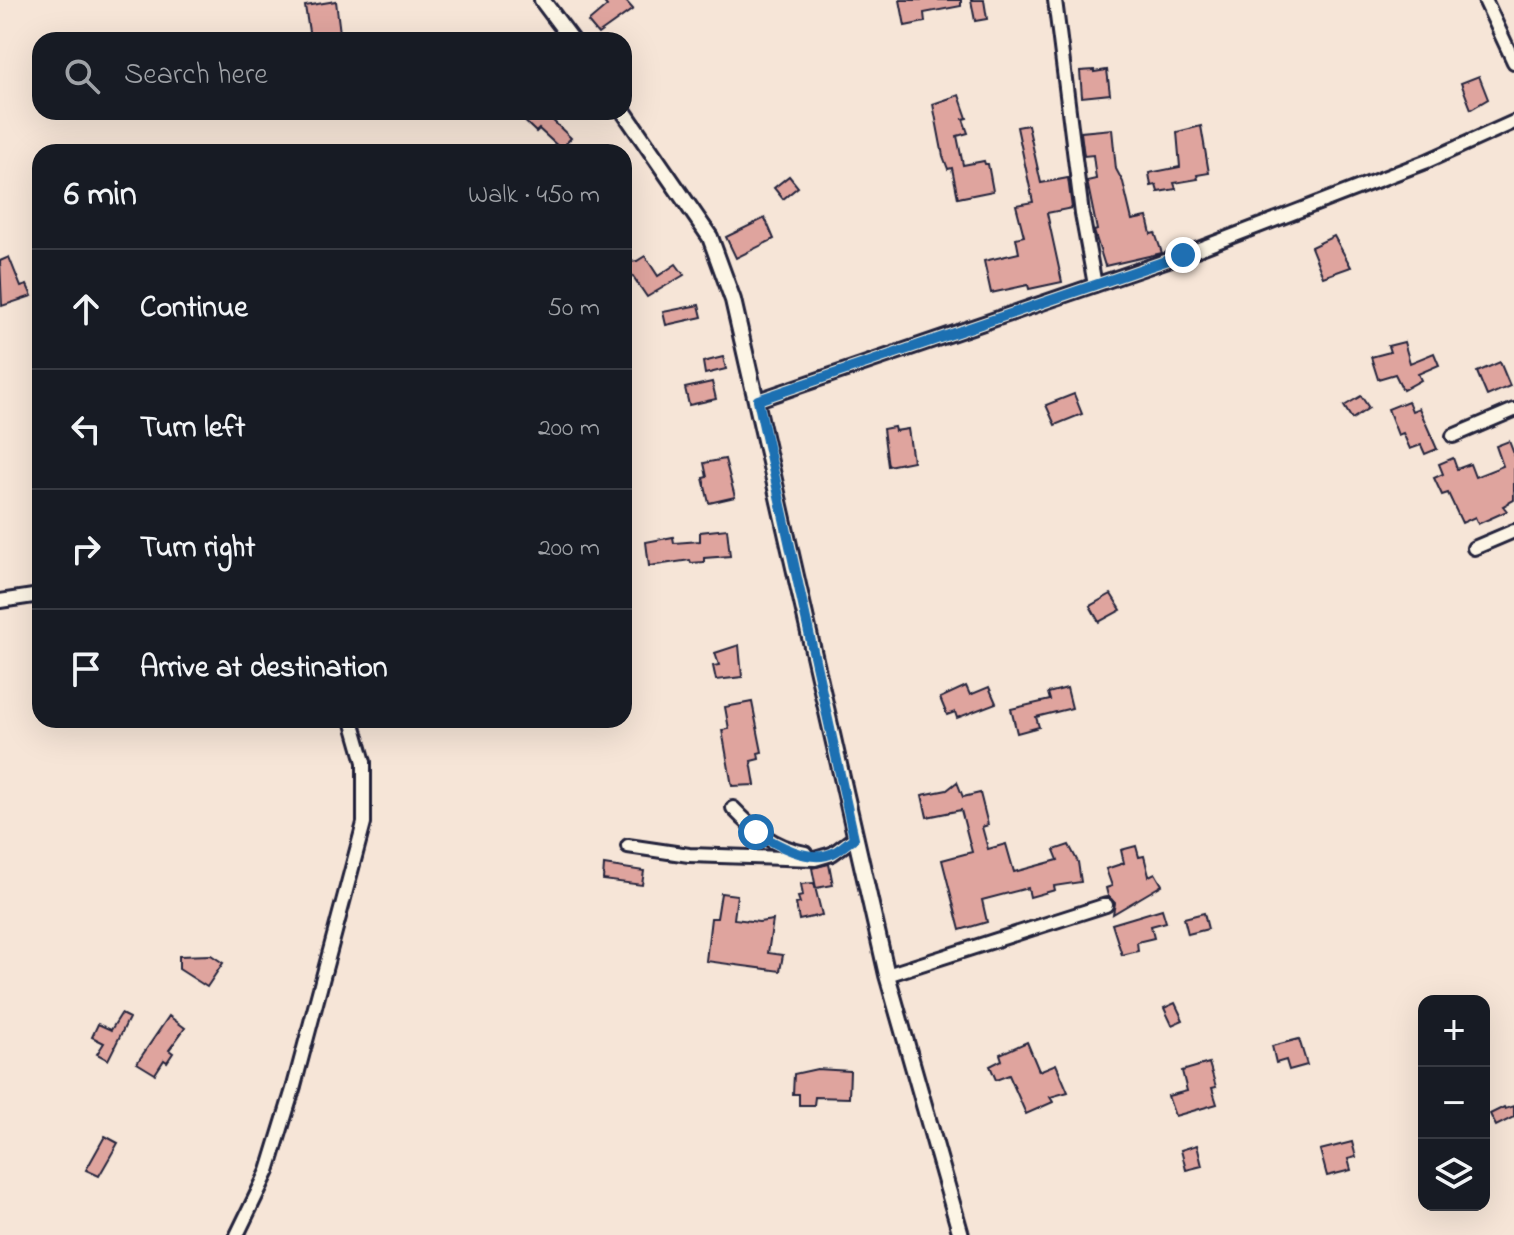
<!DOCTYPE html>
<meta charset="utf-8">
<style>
:root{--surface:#171b24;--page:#20242c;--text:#f1f3f6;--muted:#9ea1a6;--line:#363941}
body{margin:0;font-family:"Indie Flower",sans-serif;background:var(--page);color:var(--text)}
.controls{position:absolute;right:24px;bottom:24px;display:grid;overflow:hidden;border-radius:16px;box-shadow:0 8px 32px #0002}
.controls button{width:72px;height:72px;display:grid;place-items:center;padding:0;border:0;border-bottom:2px solid var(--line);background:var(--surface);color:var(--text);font:40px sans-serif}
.stop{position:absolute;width:24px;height:24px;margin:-18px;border:6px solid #1f6fb2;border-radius:50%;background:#fff}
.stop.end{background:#1f6fb2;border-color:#fff;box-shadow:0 2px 8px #0008}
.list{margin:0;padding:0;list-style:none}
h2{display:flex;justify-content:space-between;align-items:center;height:104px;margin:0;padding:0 32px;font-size:34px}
h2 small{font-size:26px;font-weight:400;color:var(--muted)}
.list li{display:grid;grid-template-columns:52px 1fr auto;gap:24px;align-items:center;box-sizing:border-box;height:120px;padding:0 32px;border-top:2px solid var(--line)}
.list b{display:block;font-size:30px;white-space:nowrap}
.list em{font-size:26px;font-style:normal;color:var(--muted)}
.icon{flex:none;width:44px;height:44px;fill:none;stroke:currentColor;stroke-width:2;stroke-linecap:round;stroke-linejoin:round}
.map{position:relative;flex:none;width:1514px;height:1235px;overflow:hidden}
.search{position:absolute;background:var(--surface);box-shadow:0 8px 32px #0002;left:32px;top:32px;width:600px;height:88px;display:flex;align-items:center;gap:20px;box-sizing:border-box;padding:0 28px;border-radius:24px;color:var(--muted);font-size:30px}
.panel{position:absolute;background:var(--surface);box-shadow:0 8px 32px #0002;left:32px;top:144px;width:600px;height:584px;border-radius:24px}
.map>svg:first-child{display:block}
</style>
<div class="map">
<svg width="1514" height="1235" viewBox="0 0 1514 1235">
<rect width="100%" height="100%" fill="#f6e5d7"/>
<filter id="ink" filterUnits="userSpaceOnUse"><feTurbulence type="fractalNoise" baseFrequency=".0125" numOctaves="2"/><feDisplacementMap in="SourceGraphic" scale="16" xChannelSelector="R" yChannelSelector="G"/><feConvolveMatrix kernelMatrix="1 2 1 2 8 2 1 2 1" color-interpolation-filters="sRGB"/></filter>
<g filter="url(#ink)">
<g fill="#dfa49e" stroke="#22223b" stroke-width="2">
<polygon points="602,0 625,0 633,9 598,34 588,22 607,6"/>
<polygon points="900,0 961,0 961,6 924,13 925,22 905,26"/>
<polygon points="971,0 984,0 987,19 975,21"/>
<polygon points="336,1 340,33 310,38 305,6"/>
<polygon points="1094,70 1094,72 1107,70 1110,94 1082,97 1080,71"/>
<polygon points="1479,76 1488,99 1471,109 1461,83"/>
<polygon points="959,95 967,118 963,119 968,133 957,136 963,165 984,161 985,164 988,164 993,191 958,198 952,168 948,169 943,156 933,104"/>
<polygon points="515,112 544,112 571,138 561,149 539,129 536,132"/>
<polygon points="1028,125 1041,183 1068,178 1072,208 1047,213 1062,282 1029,289 1028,285 991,293 984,261 1019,253 1016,238 1024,236 1016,205 1033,202 1017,127"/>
<polygon points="1201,126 1209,173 1197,175 1198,179 1174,183 1176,189 1158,192 1156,185 1151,186 1149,173 1180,167 1177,132"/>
<polygon points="1112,129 1116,169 1123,182 1132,220 1147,217 1151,234 1155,233 1162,253 1105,266 1094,231 1097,230 1087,181 1096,179 1093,155 1084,156 1081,132"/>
<polygon points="789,176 798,187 783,199 774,188"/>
<polygon points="765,218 774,239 736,258 726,237"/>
<polygon points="1334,236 1351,267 1323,277 1311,247"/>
<polygon points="645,256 658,276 676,264 684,275 647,297 624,263 637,261"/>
<polygon points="9,257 21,287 27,285 32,296 2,306 0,261"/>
<polygon points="699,305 702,317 666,325 663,312"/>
<polygon points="1404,342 1410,363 1434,353 1439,365 1418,374 1421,380 1403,390 1395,374 1378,379 1371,357 1390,352 1388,346"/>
<polygon points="723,357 726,369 705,374 703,362"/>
<polygon points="1500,362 1510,386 1487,396 1477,372"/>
<polygon points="712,382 716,399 689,405 685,388"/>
<polygon points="1074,394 1082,414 1055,425 1046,405"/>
<polygon points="1361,396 1369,408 1352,419 1344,406"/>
<polygon points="1408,401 1412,411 1419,408 1437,449 1425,454 1421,445 1410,449 1403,433 1398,435 1388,409"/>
<polygon points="894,427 895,431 908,429 913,461 888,466 883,429"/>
<polygon points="1509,441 1514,454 1514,500 1503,506 1507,511 1478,524 1475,517 1462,523 1448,493 1442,495 1434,478 1443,474 1439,464 1453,458 1457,469 1470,464 1475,477 1503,466 1496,446"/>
<polygon points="725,459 735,497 709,503 703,478 707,477 704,463"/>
<polygon points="727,529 730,556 704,558 704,562 691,563 690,560 649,566 646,542 673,537 674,543 700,541 700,532"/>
<polygon points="1111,594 1121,610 1099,622 1090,606"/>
<polygon points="739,645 742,677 716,680 713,666 719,665 715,653"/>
<polygon points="966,686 970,695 989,687 996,703 957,718 955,712 947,715 940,698"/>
<polygon points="1067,688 1072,708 1036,717 1039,727 1017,733 1011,709 1050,700 1048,693"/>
<polygon points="752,702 762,752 758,753 759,759 751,761 755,785 732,786 722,730 729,729 725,707"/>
<polygon points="957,782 963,797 980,793 988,825 982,827 988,849 1006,844 1014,872 1058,860 1054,850 1069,845 1078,862 1081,882 1054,886 1055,890 1030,897 1028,888 982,900 987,922 960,930 942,860 972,852 961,810 927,817 922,795 947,790"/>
<polygon points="1136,846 1139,857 1144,856 1149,876 1155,873 1162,885 1113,914 1115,903 1108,896 1106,888 1112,886 1106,869 1124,863 1121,850"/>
<polygon points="829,864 833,885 816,888 812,868"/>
<polygon points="604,865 644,871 642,885 603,880"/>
<polygon points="814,883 822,915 799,920 796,904 800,903 798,897 803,896 801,884"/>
<polygon points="721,893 737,895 734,919 759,922 773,920 768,953 783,955 780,971 706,961 711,918 717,918"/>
<polygon points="1162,909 1166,922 1151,926 1154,938 1137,942 1138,951 1122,955 1112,924"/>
<polygon points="1204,913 1208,929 1188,934 1184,918"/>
<polygon points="211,955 223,963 207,987 179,969 179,956"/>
<polygon points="1175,1003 1183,1020 1172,1025 1164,1008"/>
<polygon points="121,1014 129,1018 108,1060 97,1054 104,1043 92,1037 98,1024 111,1030"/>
<polygon points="169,1016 185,1028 169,1050 173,1053 167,1062 164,1060 155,1074 137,1063"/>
<polygon points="1299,1039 1307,1065 1289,1070 1286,1060 1276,1063 1272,1046"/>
<polygon points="1027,1042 1039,1071 1056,1064 1068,1092 1050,1097 1053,1102 1026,1114 1009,1075 996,1080 990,1066 1002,1060 1000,1054"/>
<polygon points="1209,1063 1216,1087 1212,1088 1217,1104 1175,1116 1168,1096 1187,1091 1182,1071"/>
<polygon points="817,1069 850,1071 849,1098 815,1097 814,1105 799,1105 799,1094 793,1094 794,1074"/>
<polygon points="1514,1106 1514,1117 1496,1126 1490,1114 1504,1107 1505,1109"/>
<polygon points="105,1136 118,1143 99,1176 86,1170"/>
<polygon points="1352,1142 1356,1157 1348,1159 1351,1170 1327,1176 1320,1150"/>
<polygon points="1197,1145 1202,1166 1186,1170 1181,1150"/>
</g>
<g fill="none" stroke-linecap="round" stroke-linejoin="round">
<g stroke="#22223b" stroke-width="18">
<g id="minor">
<polyline points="1055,0 1082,214 1095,285"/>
<polyline points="1485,0 1514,62"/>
<polyline points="758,400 1183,255 1425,162 1514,122"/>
<polyline points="1453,436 1514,410"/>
<polyline points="1474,548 1514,531"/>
<polyline points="0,601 40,595"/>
<path d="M733 808C754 830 773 847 805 853"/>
<polyline points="628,846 689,855 815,859 832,854 854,838"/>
<polyline points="887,975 1106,905"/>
<polyline points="237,1235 268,1171 294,1086 364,823 364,762 352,720"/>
</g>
</g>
<g stroke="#22223b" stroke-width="20">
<g id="tertiary">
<polyline points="542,0 572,40"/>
<polyline points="624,112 710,237 733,300 887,975 961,1235"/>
</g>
</g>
<use href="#minor" stroke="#fcf5e5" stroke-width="12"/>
<use href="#tertiary" stroke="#fcf5e5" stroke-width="14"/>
</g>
</g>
<g fill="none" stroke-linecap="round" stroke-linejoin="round" filter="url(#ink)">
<path stroke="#1f6fb2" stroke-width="10" d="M756 832C775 844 809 864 833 853 840 850 847 843 854 838L758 400 1183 255"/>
</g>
</svg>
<div class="controls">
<button>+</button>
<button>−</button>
<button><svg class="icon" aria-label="layers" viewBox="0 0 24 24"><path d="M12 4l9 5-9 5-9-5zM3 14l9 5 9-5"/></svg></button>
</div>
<div class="stop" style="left:756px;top:832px"></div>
<div class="stop end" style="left:1183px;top:255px"></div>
<div class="search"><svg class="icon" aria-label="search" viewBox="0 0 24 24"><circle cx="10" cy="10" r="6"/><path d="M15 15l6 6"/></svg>Search here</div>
<section class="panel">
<h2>6 min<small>Walk · 450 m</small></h2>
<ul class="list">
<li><svg class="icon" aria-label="ahead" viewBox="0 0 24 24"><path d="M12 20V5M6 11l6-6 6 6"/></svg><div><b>Continue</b></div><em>50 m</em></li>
<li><svg class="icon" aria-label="left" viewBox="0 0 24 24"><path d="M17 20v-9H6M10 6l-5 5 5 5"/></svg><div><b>Turn left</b></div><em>200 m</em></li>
<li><svg class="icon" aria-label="right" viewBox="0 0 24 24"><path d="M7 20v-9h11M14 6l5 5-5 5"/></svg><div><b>Turn right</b></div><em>200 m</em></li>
<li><svg class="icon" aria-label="arrive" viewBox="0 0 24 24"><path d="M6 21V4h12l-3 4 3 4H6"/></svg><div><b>Arrive at destination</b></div></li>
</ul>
</section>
</div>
